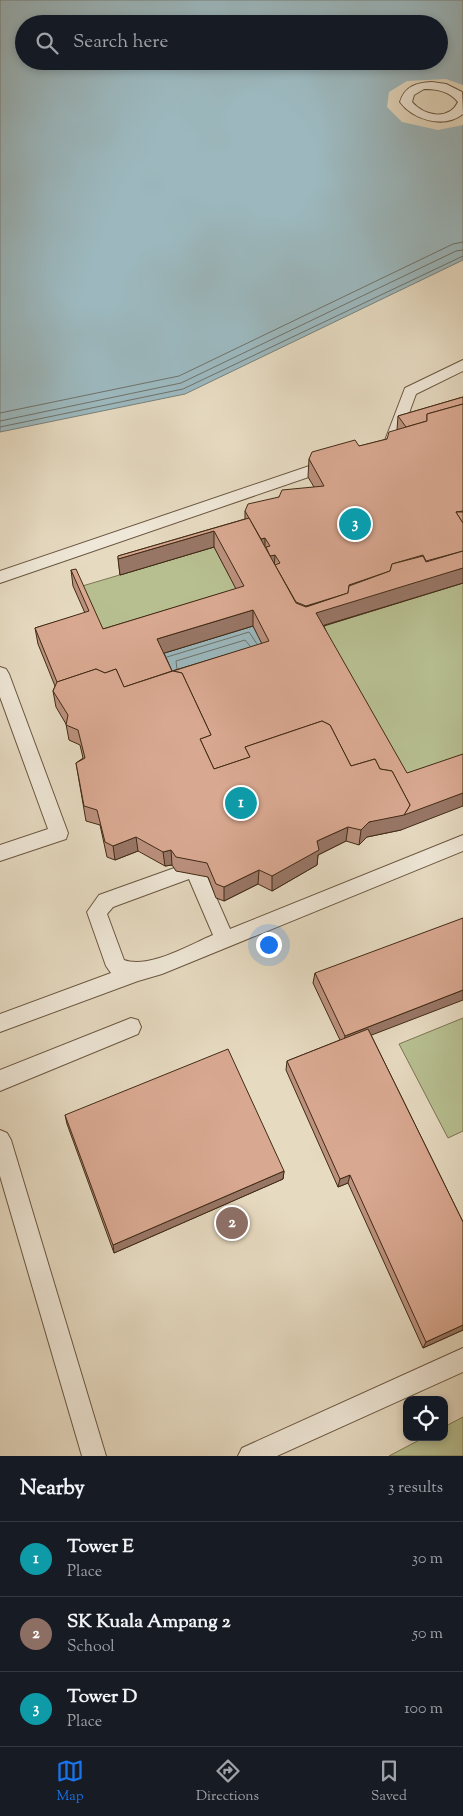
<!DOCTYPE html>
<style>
:root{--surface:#171b24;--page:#242831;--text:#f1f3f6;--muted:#9ea1a6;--line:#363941;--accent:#1a73e8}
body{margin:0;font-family:"Sorts Mill Goudy",serif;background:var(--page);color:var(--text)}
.controls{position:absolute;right:15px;bottom:15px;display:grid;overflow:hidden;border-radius:10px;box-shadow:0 2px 8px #0003}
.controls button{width:45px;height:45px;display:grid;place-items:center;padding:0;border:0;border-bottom:1px solid var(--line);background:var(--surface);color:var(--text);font:25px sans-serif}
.you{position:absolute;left:268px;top:944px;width:18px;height:18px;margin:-12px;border:4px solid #fff;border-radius:50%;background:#1a73e8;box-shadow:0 0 0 8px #1a73e833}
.badge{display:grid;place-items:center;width:32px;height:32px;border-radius:50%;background:var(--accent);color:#fff;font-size:16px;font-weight:700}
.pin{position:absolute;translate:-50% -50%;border:2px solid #fff;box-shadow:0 1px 5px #0006}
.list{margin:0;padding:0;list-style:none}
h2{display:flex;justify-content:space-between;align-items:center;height:65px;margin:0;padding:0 20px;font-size:21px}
h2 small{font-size:16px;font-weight:400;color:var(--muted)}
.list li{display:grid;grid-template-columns:32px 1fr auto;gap:15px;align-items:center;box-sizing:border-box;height:75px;padding:0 20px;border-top:1px solid var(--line)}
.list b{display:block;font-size:19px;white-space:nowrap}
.list p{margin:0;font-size:16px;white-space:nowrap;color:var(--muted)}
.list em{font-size:16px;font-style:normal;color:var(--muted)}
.icon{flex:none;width:28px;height:28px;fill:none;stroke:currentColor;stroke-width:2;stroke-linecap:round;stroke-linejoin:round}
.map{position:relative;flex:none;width:463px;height:1456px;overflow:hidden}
.search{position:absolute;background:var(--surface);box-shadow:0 2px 8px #0003;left:15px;right:15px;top:15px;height:55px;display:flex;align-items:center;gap:12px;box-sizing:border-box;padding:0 18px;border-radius:28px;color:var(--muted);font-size:19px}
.sheet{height:290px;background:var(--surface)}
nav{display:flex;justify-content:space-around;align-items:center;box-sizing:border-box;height:70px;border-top:1px solid var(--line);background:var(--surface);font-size:14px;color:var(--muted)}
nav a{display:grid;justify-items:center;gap:2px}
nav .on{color:var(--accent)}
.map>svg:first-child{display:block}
</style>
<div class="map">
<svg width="463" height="1456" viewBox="0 0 463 1456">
<rect width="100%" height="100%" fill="#e6dac1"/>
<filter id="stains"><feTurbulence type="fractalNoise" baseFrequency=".004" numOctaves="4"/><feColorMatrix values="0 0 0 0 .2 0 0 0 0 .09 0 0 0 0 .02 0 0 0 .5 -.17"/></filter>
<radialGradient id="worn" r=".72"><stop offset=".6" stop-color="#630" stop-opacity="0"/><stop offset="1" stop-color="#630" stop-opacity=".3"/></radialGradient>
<g fill="#b7bf91" stroke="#7c7553">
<polygon points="214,547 244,603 105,645 79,587"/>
<polygon points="463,583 463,768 404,788 315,628"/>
<polygon points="463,1018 463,1131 448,1138 399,1044"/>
<polygon points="463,1417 463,1456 389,1456 425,1437 444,1437 444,1427"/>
</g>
<g fill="#9cb8be" stroke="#78807a" fill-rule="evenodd">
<path d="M0 0H463V260L185 394 0 432ZM24 24H439V61H24Z"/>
<polygon points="253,626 269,657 173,687 158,655"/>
</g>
<polygon fill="#e6dac1" points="446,79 463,85 463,125 438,130 402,122 387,107 389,92 407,81"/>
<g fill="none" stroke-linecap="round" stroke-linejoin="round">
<g stroke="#6e726a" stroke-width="1">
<polyline points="0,413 179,376 453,244 463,242"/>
<polyline points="0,421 181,383 456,251 463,250"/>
<polyline points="0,427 183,389 463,256"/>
<polyline points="167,657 249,632 257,644"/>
<polyline points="177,669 176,661 245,640 250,646"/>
</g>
<g stroke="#6a5740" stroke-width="2">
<g id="lane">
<path d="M432 82 446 84 462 92 463 114C444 129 413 120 400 102 405 86 416 83 432 82ZM424 89C437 89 449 91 458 102 449 121 424 116 412 102L414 95Z"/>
<polygon points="463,360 463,371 416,394 398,443 396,447 391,448 386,447 384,443 405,388"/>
<polygon points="330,459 335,460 338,464 335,468 0,583 0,571"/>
<polygon points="0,667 6,669 9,674 68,833 66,839 0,861 0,845 48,829 0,697"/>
<path d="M463 835V851L162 974 138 981 0 1032V1014L111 973 106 966 87 912 99 895 194 861 201 863 230 929ZM189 879 213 935C189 945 149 969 124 960L107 914 113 907Z"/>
<polygon points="131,1018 138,1020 141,1027 138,1034 0,1091 0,1070"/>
<polygon points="0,1130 7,1133 11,1140 106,1456 82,1456 0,1176"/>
<polygon points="463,1348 463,1372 277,1456 238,1456 242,1448"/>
</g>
</g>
<use href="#lane" fill="#efe7d7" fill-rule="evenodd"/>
</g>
<g fill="#bb907d" stroke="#412b15" fill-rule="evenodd">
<path d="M463 397V583L324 626 401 830 367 837 359 845 346 841 318 855 317 865 272 891 258 884 224 901 216 898 208 877 176 871 172 865 165 866 138 851 115 860 107 857 100 825 86 821 76 763 83 758 80 745 69 740 66 724 56 707 53 691 55 686 38 644 35 628 85 613 73 586 71 570 103 629 236 589 214 547 120 575 118 556 245 519V511L279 497 314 487 308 477 309 459 387 439 397 430 398 416ZM253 626 262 644 172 671 164 653Z"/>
<polygon points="315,973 371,1035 463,1222 463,1330 423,1348 348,1183 338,1187 286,1070 287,1061 340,1040 313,983"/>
<polygon points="65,1115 284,1171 283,1179 114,1253 67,1124"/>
</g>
<g fill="#987666" stroke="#412b15">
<polygon points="214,531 214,547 120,575 118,559"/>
<polygon points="265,538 265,555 261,539"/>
<polygon points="275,555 274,572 270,556"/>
<polygon points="463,568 463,583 315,628 306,606"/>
<polygon points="253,610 253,626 158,655 157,639"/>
<polygon points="463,793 463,806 401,830 367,837 359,845 361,830 369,822"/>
<polygon points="348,827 346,841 318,855 317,865 272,891 272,876 317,841"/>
<polygon points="136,837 138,851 115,860 113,846"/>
<polygon points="171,850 172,865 165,866 163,852"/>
<polygon points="259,870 258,884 224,901 224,887"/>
<polygon points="463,990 463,1000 343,1046 345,1036"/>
<polygon points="284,1171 283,1179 114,1253 113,1245"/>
<polygon points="350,1175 348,1183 338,1187 340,1179"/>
<polygon points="463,1325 463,1330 423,1348 426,1342"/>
</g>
<g fill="#d9a891" stroke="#412b15">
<polygon points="463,397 463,404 427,414 427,421 406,427 398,416"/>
<polygon points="463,404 463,511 456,512 463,523 463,551 426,561 423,555 392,564 390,571 349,585 348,593 306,606 296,602 275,565 280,563 275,555 270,556 266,547 270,546 265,538 261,539 245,511 248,504 279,497 282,490 324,486 309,459 312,452 355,440 359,446 387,439 389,432 427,421 427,414"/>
<polygon points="456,512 463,512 463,523"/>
<polygon points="249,518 296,603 306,607 348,593 349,586 390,571 392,564 423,556 426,562 463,551 463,568 316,613 407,773 463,754 463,793 404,815 410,805 392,771 380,769 375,759 351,766 330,725 322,721 245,747 250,757 214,769 200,739 211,735 182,673 173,671 269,641 253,610 157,639 172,671 124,687 116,669 105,673 96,669 57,682 35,628 89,611 71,570 76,569 103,629 244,586 214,531 118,559 118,556"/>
<polygon points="96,669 105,673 116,669 124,687 173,671 182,673 211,735 200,739 214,769 250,757 245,747 322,721 330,725 351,766 375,759 380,769 392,771 410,805 404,815 369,822 361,830 348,827 317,841 319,850 272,876 259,870 224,887 216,884 207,863 176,857 171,850 163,852 136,837 113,846 105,842 97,810 84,806 76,763 85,758 78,730 66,725 68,715 53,691 57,682"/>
<polygon points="463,918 463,990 345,1036 315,973"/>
<polygon points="368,1029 463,1222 463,1325 426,1342 350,1175 340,1179 287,1061"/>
<polygon points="228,1049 284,1171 113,1245 65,1115"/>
</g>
<rect width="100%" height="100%" filter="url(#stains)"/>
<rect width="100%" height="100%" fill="url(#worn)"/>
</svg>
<div class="controls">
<button><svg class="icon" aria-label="locate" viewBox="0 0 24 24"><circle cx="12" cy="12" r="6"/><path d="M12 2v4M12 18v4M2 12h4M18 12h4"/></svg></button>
</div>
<div class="you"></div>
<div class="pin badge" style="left:241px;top:803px;background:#0f9aa8">1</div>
<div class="pin badge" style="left:232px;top:1223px;background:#8d6e63">2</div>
<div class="pin badge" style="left:355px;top:524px;background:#0f9aa8">3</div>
<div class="search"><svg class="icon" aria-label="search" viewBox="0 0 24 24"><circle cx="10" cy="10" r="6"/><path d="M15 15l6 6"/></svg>Search here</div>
</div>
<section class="sheet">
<h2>Nearby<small>3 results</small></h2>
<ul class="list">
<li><span class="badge" style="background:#0f9aa8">1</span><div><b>Tower E</b><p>Place</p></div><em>30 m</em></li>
<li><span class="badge" style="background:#8d6e63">2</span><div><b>SK Kuala Ampang 2</b><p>School</p></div><em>50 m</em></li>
<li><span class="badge" style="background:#0f9aa8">3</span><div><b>Tower D</b><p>Place</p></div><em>100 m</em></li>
</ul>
</section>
<nav>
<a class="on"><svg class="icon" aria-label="map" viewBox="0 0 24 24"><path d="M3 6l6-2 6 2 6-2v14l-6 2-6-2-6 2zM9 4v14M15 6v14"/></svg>Map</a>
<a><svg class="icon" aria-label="directions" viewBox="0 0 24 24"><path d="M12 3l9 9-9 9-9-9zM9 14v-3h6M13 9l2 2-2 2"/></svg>Directions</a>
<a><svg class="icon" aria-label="saved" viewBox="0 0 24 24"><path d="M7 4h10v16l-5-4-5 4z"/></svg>Saved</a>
</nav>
